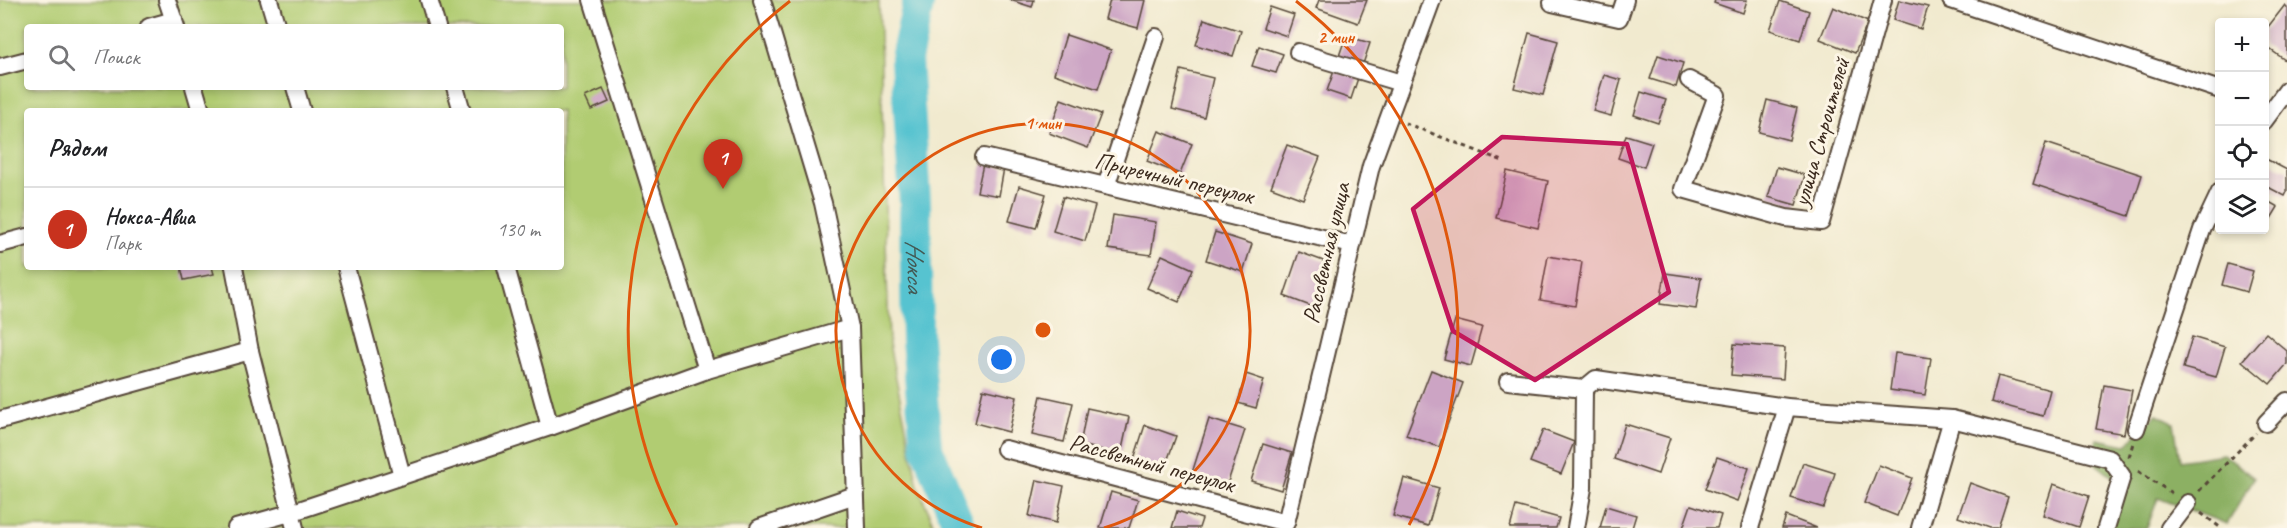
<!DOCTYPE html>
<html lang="ru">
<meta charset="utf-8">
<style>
:root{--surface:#fff;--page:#f2f2f2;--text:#202124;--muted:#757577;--line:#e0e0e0;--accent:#c8321e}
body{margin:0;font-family:Caveat,sans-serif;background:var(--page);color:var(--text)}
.controls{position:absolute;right:18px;top:18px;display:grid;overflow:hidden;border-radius:6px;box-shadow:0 3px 9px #0003}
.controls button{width:54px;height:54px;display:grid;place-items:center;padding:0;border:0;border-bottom:2px solid var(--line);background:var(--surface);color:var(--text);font:30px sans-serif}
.you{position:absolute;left:1002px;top:360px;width:21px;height:21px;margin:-15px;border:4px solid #fff;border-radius:50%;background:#1a73e8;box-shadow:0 0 0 9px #1a73e833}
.badge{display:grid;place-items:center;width:39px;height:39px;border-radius:50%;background:var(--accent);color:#fff;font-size:20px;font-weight:700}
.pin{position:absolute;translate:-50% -50px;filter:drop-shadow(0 2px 3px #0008)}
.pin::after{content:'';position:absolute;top:32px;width:21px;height:18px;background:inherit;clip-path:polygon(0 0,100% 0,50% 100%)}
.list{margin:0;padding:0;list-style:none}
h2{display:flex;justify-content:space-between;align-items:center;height:78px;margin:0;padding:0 24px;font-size:26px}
h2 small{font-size:20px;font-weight:400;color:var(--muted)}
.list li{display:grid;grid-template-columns:39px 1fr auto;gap:18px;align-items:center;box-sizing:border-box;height:84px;padding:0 24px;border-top:2px solid var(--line)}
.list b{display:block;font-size:22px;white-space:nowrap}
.list p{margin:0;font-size:20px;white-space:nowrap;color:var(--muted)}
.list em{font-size:20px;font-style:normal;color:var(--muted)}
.icon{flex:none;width:33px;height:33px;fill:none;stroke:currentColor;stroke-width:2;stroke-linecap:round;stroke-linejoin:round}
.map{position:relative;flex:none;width:2287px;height:528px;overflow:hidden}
.search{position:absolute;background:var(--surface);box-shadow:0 3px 9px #0003;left:24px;top:24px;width:540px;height:66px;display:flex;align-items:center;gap:15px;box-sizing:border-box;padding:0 21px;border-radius:6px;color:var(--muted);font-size:22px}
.panel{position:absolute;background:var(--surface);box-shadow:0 3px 9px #0003;left:24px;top:108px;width:540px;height:162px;border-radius:6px}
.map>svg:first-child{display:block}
</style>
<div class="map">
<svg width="2287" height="528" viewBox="0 0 2287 528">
<rect width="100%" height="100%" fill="#fcf5e5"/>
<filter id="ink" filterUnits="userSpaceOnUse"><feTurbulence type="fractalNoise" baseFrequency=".0167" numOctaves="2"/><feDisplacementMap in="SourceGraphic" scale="12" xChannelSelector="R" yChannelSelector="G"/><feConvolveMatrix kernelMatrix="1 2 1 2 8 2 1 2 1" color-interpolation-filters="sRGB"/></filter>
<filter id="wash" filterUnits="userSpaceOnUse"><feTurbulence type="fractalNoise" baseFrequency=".008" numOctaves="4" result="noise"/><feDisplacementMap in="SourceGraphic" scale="24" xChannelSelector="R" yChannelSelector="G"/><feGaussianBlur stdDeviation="1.35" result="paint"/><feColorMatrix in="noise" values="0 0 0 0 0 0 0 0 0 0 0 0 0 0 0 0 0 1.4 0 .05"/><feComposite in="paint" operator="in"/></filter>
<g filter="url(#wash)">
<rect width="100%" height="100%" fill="#f1eacf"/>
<path fill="#b1cc72" stroke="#767b48" stroke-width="1.5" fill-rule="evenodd" d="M0 0H879L889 344 918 486 935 528H0ZM27 27H561V87H27ZM27 111H561V267H27Z"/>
<polygon fill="#8cb064" stroke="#646d41" stroke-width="1.5" points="2157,414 2174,423 2180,461 2223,454 2254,478 2227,524 2158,498 2147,528 2110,528 2120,483 2091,460 2097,439 2126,445"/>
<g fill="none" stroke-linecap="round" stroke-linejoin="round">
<path stroke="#57c3d0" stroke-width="32" id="s1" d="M919 0 906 59 915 202 917 339 926 446 960 528"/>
</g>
<g id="blocks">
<g fill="#cca4c4">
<polygon points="1010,0 1034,0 1032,7"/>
<polygon points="1110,0 1145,0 1138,28 1105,19"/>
<polygon points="1319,0 1367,0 1358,23 1316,8"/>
<polygon points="1715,0 1747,0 1743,13 1714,3"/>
<polygon points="1899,0 1928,7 1921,29 1893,20"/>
<polygon points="1780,1 1809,11 1800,40 1770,30"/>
<polygon points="2285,5 2287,7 2287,58 2285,60 2264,45 2264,32"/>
<polygon points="1270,7 1294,15 1287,36 1263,28"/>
<polygon points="1833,7 1868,22 1855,53 1820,39"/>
<polygon points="1204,19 1241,31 1233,56 1196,45"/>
<polygon points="1529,33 1558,41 1543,95 1514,88"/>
<polygon points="1066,35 1111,50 1098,89 1054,74"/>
<polygon points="1346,36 1370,43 1363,64 1339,56"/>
<polygon points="1259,46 1283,54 1276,73 1252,66"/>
<polygon points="1658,55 1683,63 1676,87 1650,79"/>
<polygon points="1181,70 1213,78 1204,117 1172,109"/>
<polygon points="1334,71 1358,78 1351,99 1327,91"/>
<polygon points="1604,75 1621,80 1611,116 1593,111"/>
<polygon points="603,89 609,102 591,110 585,97"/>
<polygon points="1641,92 1666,100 1658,123 1634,115"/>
<polygon points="1061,99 1101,114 1088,148 1049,133"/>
<polygon points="1767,100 1797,108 1789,140 1759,132"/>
<polygon points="1159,131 1192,144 1180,174 1147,161"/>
<polygon points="1626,135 1652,143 1644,167 1618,158"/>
<polygon points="2046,143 2142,175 2129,216 2033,184"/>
<polygon points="1287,145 1320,157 1303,199 1271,187"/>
<polygon points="2266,159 2287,170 2287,192 2285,196 2264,185"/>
<polygon points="983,164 1004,168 999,196 977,192"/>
<polygon points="1777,167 1805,175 1796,205 1768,197"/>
<polygon points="1507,171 1548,181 1538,228 1496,218"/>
<polygon points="1019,186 1046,194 1036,228 1009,221"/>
<polygon points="1063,197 1095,206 1085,241 1053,231"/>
<polygon points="2264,199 2278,207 2264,230"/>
<polygon points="1113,215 1156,222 1151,255 1108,249"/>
<polygon points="1215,232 1252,244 1243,272 1206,260"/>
<polygon points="1299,252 1329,263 1313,307 1284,296"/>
<polygon points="1162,255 1193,269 1179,302 1147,288"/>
<polygon points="1548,256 1582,262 1575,306 1540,300"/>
<polygon points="2228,264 2253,271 2247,292 2222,285"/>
<polygon points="181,267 212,267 214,274 184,280"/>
<polygon points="1665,273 1701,278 1696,309 1660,304"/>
<polygon points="1455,320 1482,327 1471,366 1444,359"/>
<polygon points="2266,333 2287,351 2287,364 2270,384 2242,361"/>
<polygon points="2192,337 2225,347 2216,377 2183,368"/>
<polygon points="1734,344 1785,348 1783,379 1731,375"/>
<polygon points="1895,353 1931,358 1925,395 1890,390"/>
<polygon points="1431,370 1463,383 1439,447 1406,435"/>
<polygon points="1246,374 1264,380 1256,408 1238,403"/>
<polygon points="1998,376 2050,390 2043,416 1991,402"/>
<polygon points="2104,385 2132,390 2124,434 2096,429"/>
<polygon points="983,389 1017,397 1009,432 975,423"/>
<polygon points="1041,396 1073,403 1064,442 1032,435"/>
<polygon points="1087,408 1129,417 1121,454 1080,445"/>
<polygon points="1209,419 1245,430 1227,485 1192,473"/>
<polygon points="1625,424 1670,438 1658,474 1614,459"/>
<polygon points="1145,425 1176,436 1164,470 1134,459"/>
<polygon points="1543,430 1574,442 1561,474 1530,462"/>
<polygon points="1263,444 1292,453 1281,490 1251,481"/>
<polygon points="1717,457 1749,468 1737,501 1705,489"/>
<polygon points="1803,463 1835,473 1824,508 1791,498"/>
<polygon points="1879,465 1912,478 1897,516 1864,503"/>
<polygon points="1404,478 1439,488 1428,526 1393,516"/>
<polygon points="1037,480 1064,486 1056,523 1029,516"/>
<polygon points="1970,483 2008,497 1998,528 1990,528 1958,517"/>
<polygon points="2053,484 2089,496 2079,527 2043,515"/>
<polygon points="1111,492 1138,500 1129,528 1100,528"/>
<polygon points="1691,505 1721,515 1717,528 1683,528"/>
<polygon points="1516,506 1559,518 1556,528 1510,528"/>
<polygon points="1606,506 1636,515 1632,528 1600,528"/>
<polygon points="1177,511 1202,519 1199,528 1172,528"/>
<polygon points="1786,516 1817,528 1782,528"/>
</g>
</g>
</g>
<g filter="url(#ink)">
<use href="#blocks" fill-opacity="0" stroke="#564739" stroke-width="1.5"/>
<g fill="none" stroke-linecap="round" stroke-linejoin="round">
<g stroke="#564739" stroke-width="20">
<g id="minor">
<polyline points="167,0 176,27"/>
<polyline points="269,0 277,27"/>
<polyline points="429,0 437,27"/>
<polyline points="592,0 707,370"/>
<polyline points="762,0 823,203 850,328 857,528"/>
<polyline points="1951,0 2220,90"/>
<polyline points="1552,3 1619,18 1625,0"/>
<polyline points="149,27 174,20"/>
<polyline points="1298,52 1401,83"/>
<polyline points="0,67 27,60"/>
<polyline points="1689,80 1717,95 1683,189 1786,218 1821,222 1883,0"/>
<polyline points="194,87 201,111"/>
<polyline points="295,87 302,111"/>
<polyline points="455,87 462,111"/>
<polyline points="2264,121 2287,90"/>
<polyline points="984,157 1352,245"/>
<polyline points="1106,186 1156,37"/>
<polyline points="0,244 27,237"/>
<polyline points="234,267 250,351 295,528"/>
<polyline points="346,267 402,476"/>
<polyline points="506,267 550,427"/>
<polyline points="1508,381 1584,389 1596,379 1787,407 1952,419 2110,459 2122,476 2106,528"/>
<polyline points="0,420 250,351"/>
<polyline points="2266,423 2287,401"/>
<polyline points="2136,429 2202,230 2220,192"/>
<polyline points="1005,449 1286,523 1371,166 1432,0"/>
<polyline points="236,528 290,513 550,427 707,370 850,328"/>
<polyline points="759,528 855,495"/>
<polyline points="1576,528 1583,488 1584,389"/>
<polyline points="1750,528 1787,407"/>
<polyline points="1920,528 1952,419"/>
<polyline points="2169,528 2188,503"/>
</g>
</g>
<g stroke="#564739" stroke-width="3" stroke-dasharray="4.5 4.5" stroke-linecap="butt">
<polyline points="1405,123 1503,161"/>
<polyline points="2129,457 2133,443"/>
<polyline points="2138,471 2173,494"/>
<polyline points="2199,491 2256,433"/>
<polyline points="2201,513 2221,528"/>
</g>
<use href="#minor" stroke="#fff" stroke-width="16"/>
</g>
</g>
<path fill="#c2185b" fill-opacity="0.2" stroke="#c2185b" stroke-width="4.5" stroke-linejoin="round" d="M1502 137 1627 144 1669 292 1535 380 1453 331 1413 209Z"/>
<g fill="none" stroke="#df570d" stroke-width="3">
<path d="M982 528A207 207 0 1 1 1104 528"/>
<path d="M677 525A415 415 0 0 1 790 1M1296 1A415 415 0 0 1 1409 525"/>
</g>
<g text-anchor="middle" stroke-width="6" stroke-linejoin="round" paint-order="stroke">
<g font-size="24" fill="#3b2a1e" stroke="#fcf5e5">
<text transform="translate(1821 132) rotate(-74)" y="8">улица Строителей</text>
<text transform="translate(1174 178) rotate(13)" y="8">Приречный переулок</text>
<text transform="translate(1326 253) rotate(-77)" y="8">Рассветная улица</text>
<text transform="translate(1152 463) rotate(15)" y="8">Рассветный переулок</text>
</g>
<g font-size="26" font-style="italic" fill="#435853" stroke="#fcf5e5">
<text dy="9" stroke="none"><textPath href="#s1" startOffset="268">Нокса</textPath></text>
</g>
</g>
<circle cx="1043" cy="330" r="9" fill="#df570d" stroke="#fcf5e5" stroke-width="3"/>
<g font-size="18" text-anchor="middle" font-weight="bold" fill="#df570d" stroke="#fcf5e5" stroke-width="6" stroke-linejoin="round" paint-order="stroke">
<text x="1336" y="43">2 мин</text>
<text x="1043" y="129">1 мин</text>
</g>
</svg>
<div class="controls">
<button>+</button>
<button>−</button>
<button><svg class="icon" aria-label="locate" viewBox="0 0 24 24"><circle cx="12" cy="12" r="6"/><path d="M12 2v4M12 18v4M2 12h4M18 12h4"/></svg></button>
<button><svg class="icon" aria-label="layers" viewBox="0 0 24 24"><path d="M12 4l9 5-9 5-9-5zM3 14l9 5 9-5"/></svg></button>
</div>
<div class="you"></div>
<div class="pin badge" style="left:723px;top:189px">1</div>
<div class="search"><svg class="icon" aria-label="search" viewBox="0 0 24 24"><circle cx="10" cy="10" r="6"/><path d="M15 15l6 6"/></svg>Поиск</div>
<section class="panel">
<h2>Рядом<small></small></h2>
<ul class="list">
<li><span class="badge">1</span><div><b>Нокса-Авиа</b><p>Парк</p></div><em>130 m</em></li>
</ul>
</section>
</div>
